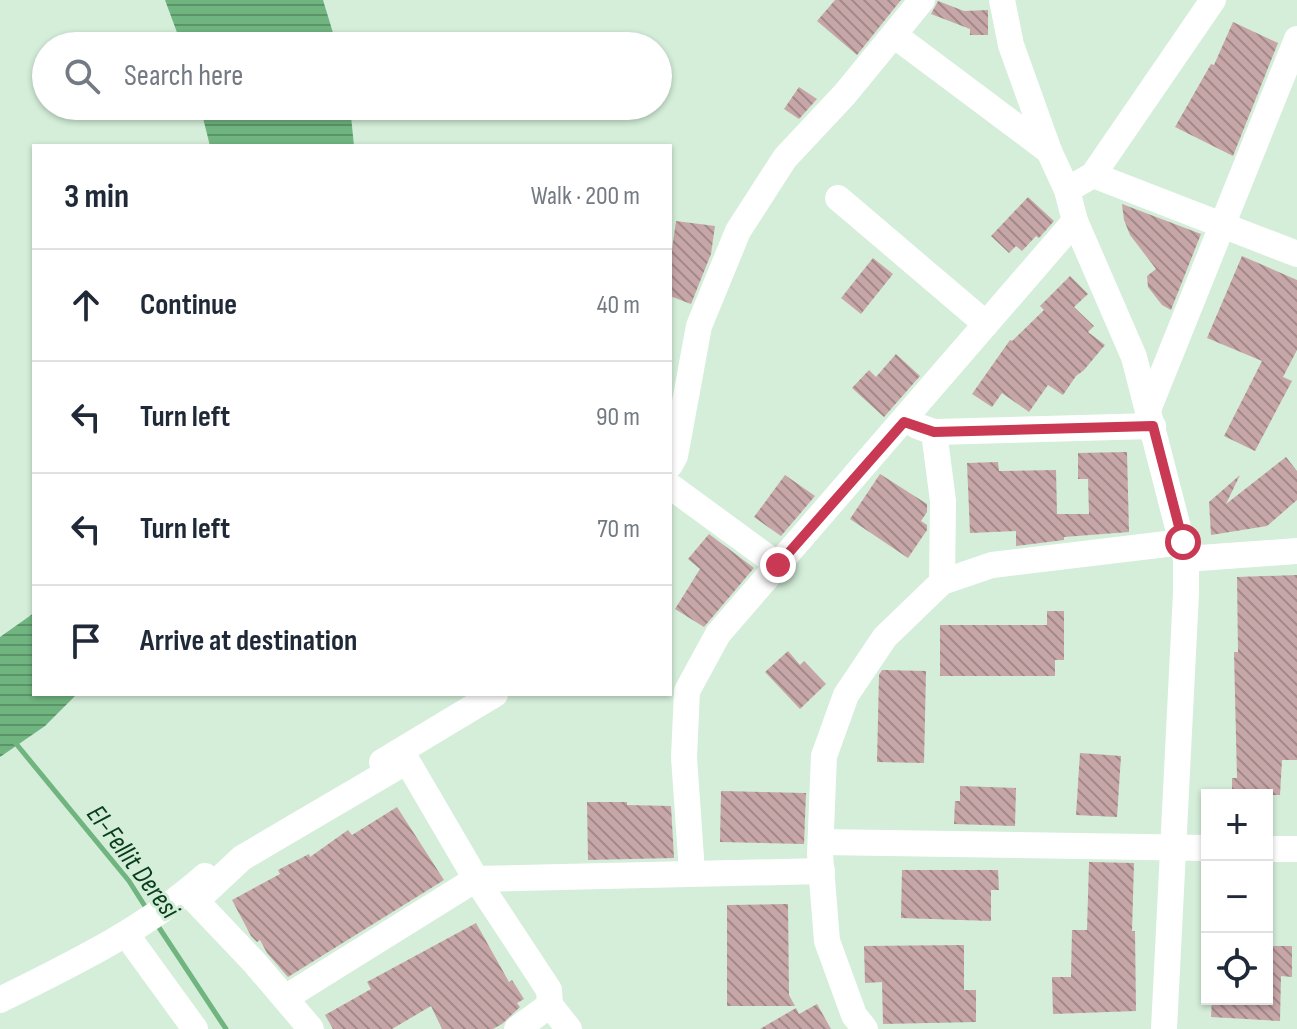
<!DOCTYPE html>
<meta charset="utf-8">
<style>
:root{--surface:#fff;--page:#f6f6f7;--text:#1f2937;--muted:#747a83;--line:#e0e1e3}
body{margin:0;font-family:"Sofia Sans Condensed",sans-serif;background:var(--page);color:var(--text)}
.controls{position:absolute;right:24px;bottom:24px;display:grid;overflow:hidden;border-radius:0px;box-shadow:0 2px 6px #0004}
.controls button{width:72px;height:72px;display:grid;place-items:center;padding:0;border:0;border-bottom:2px solid var(--line);background:var(--surface);color:var(--text);font:40px sans-serif}
.stop{position:absolute;width:24px;height:24px;margin:-18px;border:6px solid #c93953;border-radius:50%;background:#fff}
.stop.end{background:#c93953;border-color:#fff;box-shadow:0 2px 8px #0008}
.list{margin:0;padding:0;list-style:none}
h2{display:flex;justify-content:space-between;align-items:center;height:104px;margin:0;padding:0 32px;font-size:34px}
h2 small{font-size:26px;font-weight:400;color:var(--muted)}
.list li{display:grid;grid-template-columns:52px 1fr auto;gap:24px;align-items:center;box-sizing:border-box;height:112px;padding:0 32px;border-top:2px solid var(--line)}
.list b{display:block;font-size:30px;white-space:nowrap}
.list em{font-size:26px;font-style:normal;color:var(--muted)}
.icon{flex:none;width:44px;height:44px;fill:none;stroke:currentColor;stroke-width:2;stroke-linecap:round;stroke-linejoin:round}
.map{position:relative;flex:none;width:1297px;height:1029px;overflow:hidden}
.search{position:absolute;background:var(--surface);box-shadow:0 2px 6px #0004;left:32px;top:32px;width:640px;height:88px;display:flex;align-items:center;gap:20px;box-sizing:border-box;padding:0 28px;border-radius:44px;color:var(--muted);font-size:30px}
.panel{position:absolute;background:var(--surface);box-shadow:0 2px 6px #0004;left:32px;top:144px;width:640px;height:552px;border-radius:0px}
.map>svg:first-child{display:block}
</style>
<div class="map">
<svg width="1297" height="1029" viewBox="0 0 1297 1029">
<defs>
<pattern id="water-rules" width="6" height="5" patternUnits="userSpaceOnUse" patternTransform="scale(2)"><rect width="6" height="5" fill="#70b580"/><path d="M0 2.5h6" fill="none" stroke="#5c9469"/></pattern>
<pattern id="building-back-hatch" width="6" height="6" patternUnits="userSpaceOnUse" patternTransform="scale(2)"><rect width="6" height="6" fill="#c7a6a8"/><path d="M-1 5l2 2M0 0l6 6M5-1l2 2" fill="none" stroke="#a28889"/></pattern>
</defs>
<rect width="100%" height="100%" fill="#d4eed9"/>
<g fill="url(#water-rules)">
<polygon points="165,0 323,0 337,46 182,46"/>
<polygon points="200,106 350,106 354,146 210,146"/>
<polygon points="34,613 34,694 77,694 45,726 0,757 0,637"/>
</g>
<g fill="none" stroke-linecap="round" stroke-linejoin="round">
<g stroke="#70b580" stroke-width="5">
<polyline points="13,740 129,881 148,911"/>
<polyline points="156,923 226,1029"/>
</g>
</g>
<g fill="url(#building-back-hatch)">
<polygon points="835,0 901,0 857,55 817,21"/>
<polygon points="938,1 964,11 988,10 988,35 970,35 970,29 931,14"/>
<polygon points="1233,22 1278,43 1233,156 1175,127 1211,64 1214,65"/>
<polygon points="799,87 817,99 799,119 784,109"/>
<polygon points="1028,197 1054,221 1039,238 1036,236 1022,251 1016,246 1009,253 991,236"/>
<polygon points="1122,204 1201,234 1171,310 1162,305 1148,287 1147,276 1156,269 1130,235 1124,220"/>
<polygon points="676,221 715,226 711,254 691,304 670,296 670,263"/>
<polygon points="1242,256 1297,280 1297,350 1283,377 1292,381 1255,451 1224,436 1262,361 1207,338"/>
<polygon points="873,258 893,274 861,314 841,298"/>
<polygon points="1070,276 1088,294 1074,307 1094,326 1088,332 1105,345 1084,370 1076,376 1063,395 1048,385 1029,412 1002,393 992,407 972,394 1010,340 1012,341 1044,310 1040,306"/>
<polygon points="896,354 920,376 884,417 852,388 869,370 876,377"/>
<polygon points="1127,452 1129,532 1064,537 1064,540 1016,546 1016,531 970,533 967,463 998,462 999,471 1056,470 1057,514 1089,514 1088,479 1078,479 1078,453"/>
<polygon points="1286,457 1297,471 1297,500 1267,526 1211,535 1209,502 1240,475 1226,504"/>
<polygon points="880,474 927,504 927,512 921,521 927,525 927,530 908,558 850,519"/>
<polygon points="785,475 815,496 781,536 754,517"/>
<polygon points="709,534 754,568 704,627 675,609 700,569 688,559"/>
<polygon points="1297,575 1297,760 1282,760 1280,795 1232,795 1232,778 1237,778 1234,652 1238,652 1237,577"/>
<polygon points="1047,611 1064,611 1064,660 1055,660 1055,676 940,676 940,625 1047,625"/>
<polygon points="788,651 800,665 804,661 826,684 800,709 765,672"/>
<polygon points="882,670 926,671 924,763 877,762 879,675"/>
<polygon points="1080,753 1121,756 1117,817 1076,815"/>
<polygon points="960,786 1016,788 1015,826 954,824 955,801 960,801"/>
<polygon points="721,791 806,793 804,844 720,842"/>
<polygon points="587,802 627,802 627,805 671,806 674,858 588,860"/>
<polygon points="397,807 444,880 288,977 267,953 260,940 257,942 251,936 232,900 280,874 278,870 309,854 310,857 348,830 352,835"/>
<polygon points="1089,862 1134,863 1132,931 1135,931 1136,1011 1053,1014 1052,977 1071,977 1072,930 1087,930"/>
<polygon points="902,870 998,870 999,890 991,890 991,921 901,918"/>
<polygon points="788,904 789,995 795,1006 727,1006 727,905"/>
<polygon points="476,923 509,982 512,980 524,999 517,1003 520,1007 502,1024 493,1029 442,1029 431,1006 392,1029 333,1029 325,1015 371,989 367,982"/>
<polygon points="964,945 964,990 976,990 976,1022 883,1024 882,982 865,983 864,946"/>
<polygon points="1267,946 1292,946 1292,977 1281,976 1280,1021 1211,1017 1212,999 1267,999"/>
<polygon points="817,1004 831,1029 760,1029 796,1008 799,1014"/>
</g>
<g fill="none" stroke-linecap="round" stroke-linejoin="round">
<g stroke="#fff" stroke-width="26">
<polyline points="1002,0 1011,45 1049,151 1067,190 1075,221 1134,357 1186,559 1186,593 1164,1029"/>
<polyline points="894,35 1049,151"/>
<polyline points="1093,175 1297,254"/>
<polyline points="1067,190 1093,175 1213,0"/>
<polyline points="838,198 986,324"/>
<polyline points="1148,410 1297,39"/>
<polyline points="917,426 934,432 943,501 942,582"/>
<polyline points="934,432 1153,426"/>
<polyline points="670,465 675,456 699,326 738,231 785,158 845,94 922,0"/>
<polyline points="670,486 778,565"/>
<polyline points="1186,559 1297,551"/>
<polyline points="382,762 495,694"/>
<polyline points="821,842 1207,848"/>
<polyline points="1267,849 1297,849"/>
<polyline points="692,872 684,757 687,691 718,634 1075,221"/>
<polyline points="126,934 195,1029"/>
<polyline points="285,998 476,879 822,871"/>
<path d="M0 1000C72 964 144 930 205 876"/>
<polyline points="550,1005 569,1029"/>
<polyline points="311,1029 254,962 196,901 242,858 407,761 476,879 549,990 550,1005 517,1029"/>
<polyline points="865,1029 854,1015 827,941 820,854 824,756 846,695 885,637 942,582 992,565 1183,542"/>
</g>
</g>
<g fill="none" stroke-linecap="round" stroke-linejoin="round">
<polyline stroke="#c93953" stroke-width="10" points="778,565 904,422 934,432 1153,426 1183,542"/>
</g>
<g text-anchor="middle" stroke-width="6" stroke-linejoin="round" paint-order="stroke">
<g font-size="28" font-style="italic" fill="#083e1c" stroke="#d4eed9">
<text transform="translate(134 861) rotate(53)" y="10">El-Fellit Deresi</text>
</g>
</g>
</svg>
<div class="controls">
<button>+</button>
<button>−</button>
<button><svg class="icon" aria-label="locate" viewBox="0 0 24 24"><circle cx="12" cy="12" r="6"/><path d="M12 2v4M12 18v4M2 12h4M18 12h4"/></svg></button>
</div>
<div class="stop" style="left:1183px;top:542px"></div>
<div class="stop end" style="left:778px;top:565px"></div>
<div class="search"><svg class="icon" aria-label="search" viewBox="0 0 24 24"><circle cx="10" cy="10" r="6"/><path d="M15 15l6 6"/></svg>Search here</div>
<section class="panel">
<h2>3 min<small>Walk · 200 m</small></h2>
<ul class="list">
<li><svg class="icon" aria-label="ahead" viewBox="0 0 24 24"><path d="M12 20V5M6 11l6-6 6 6"/></svg><div><b>Continue</b></div><em>40 m</em></li>
<li><svg class="icon" aria-label="left" viewBox="0 0 24 24"><path d="M17 20v-9H6M10 6l-5 5 5 5"/></svg><div><b>Turn left</b></div><em>90 m</em></li>
<li><svg class="icon" aria-label="left" viewBox="0 0 24 24"><path d="M17 20v-9H6M10 6l-5 5 5 5"/></svg><div><b>Turn left</b></div><em>70 m</em></li>
<li><svg class="icon" aria-label="arrive" viewBox="0 0 24 24"><path d="M6 21V4h12l-3 4 3 4H6"/></svg><div><b>Arrive at destination</b></div></li>
</ul>
</section>
</div>
